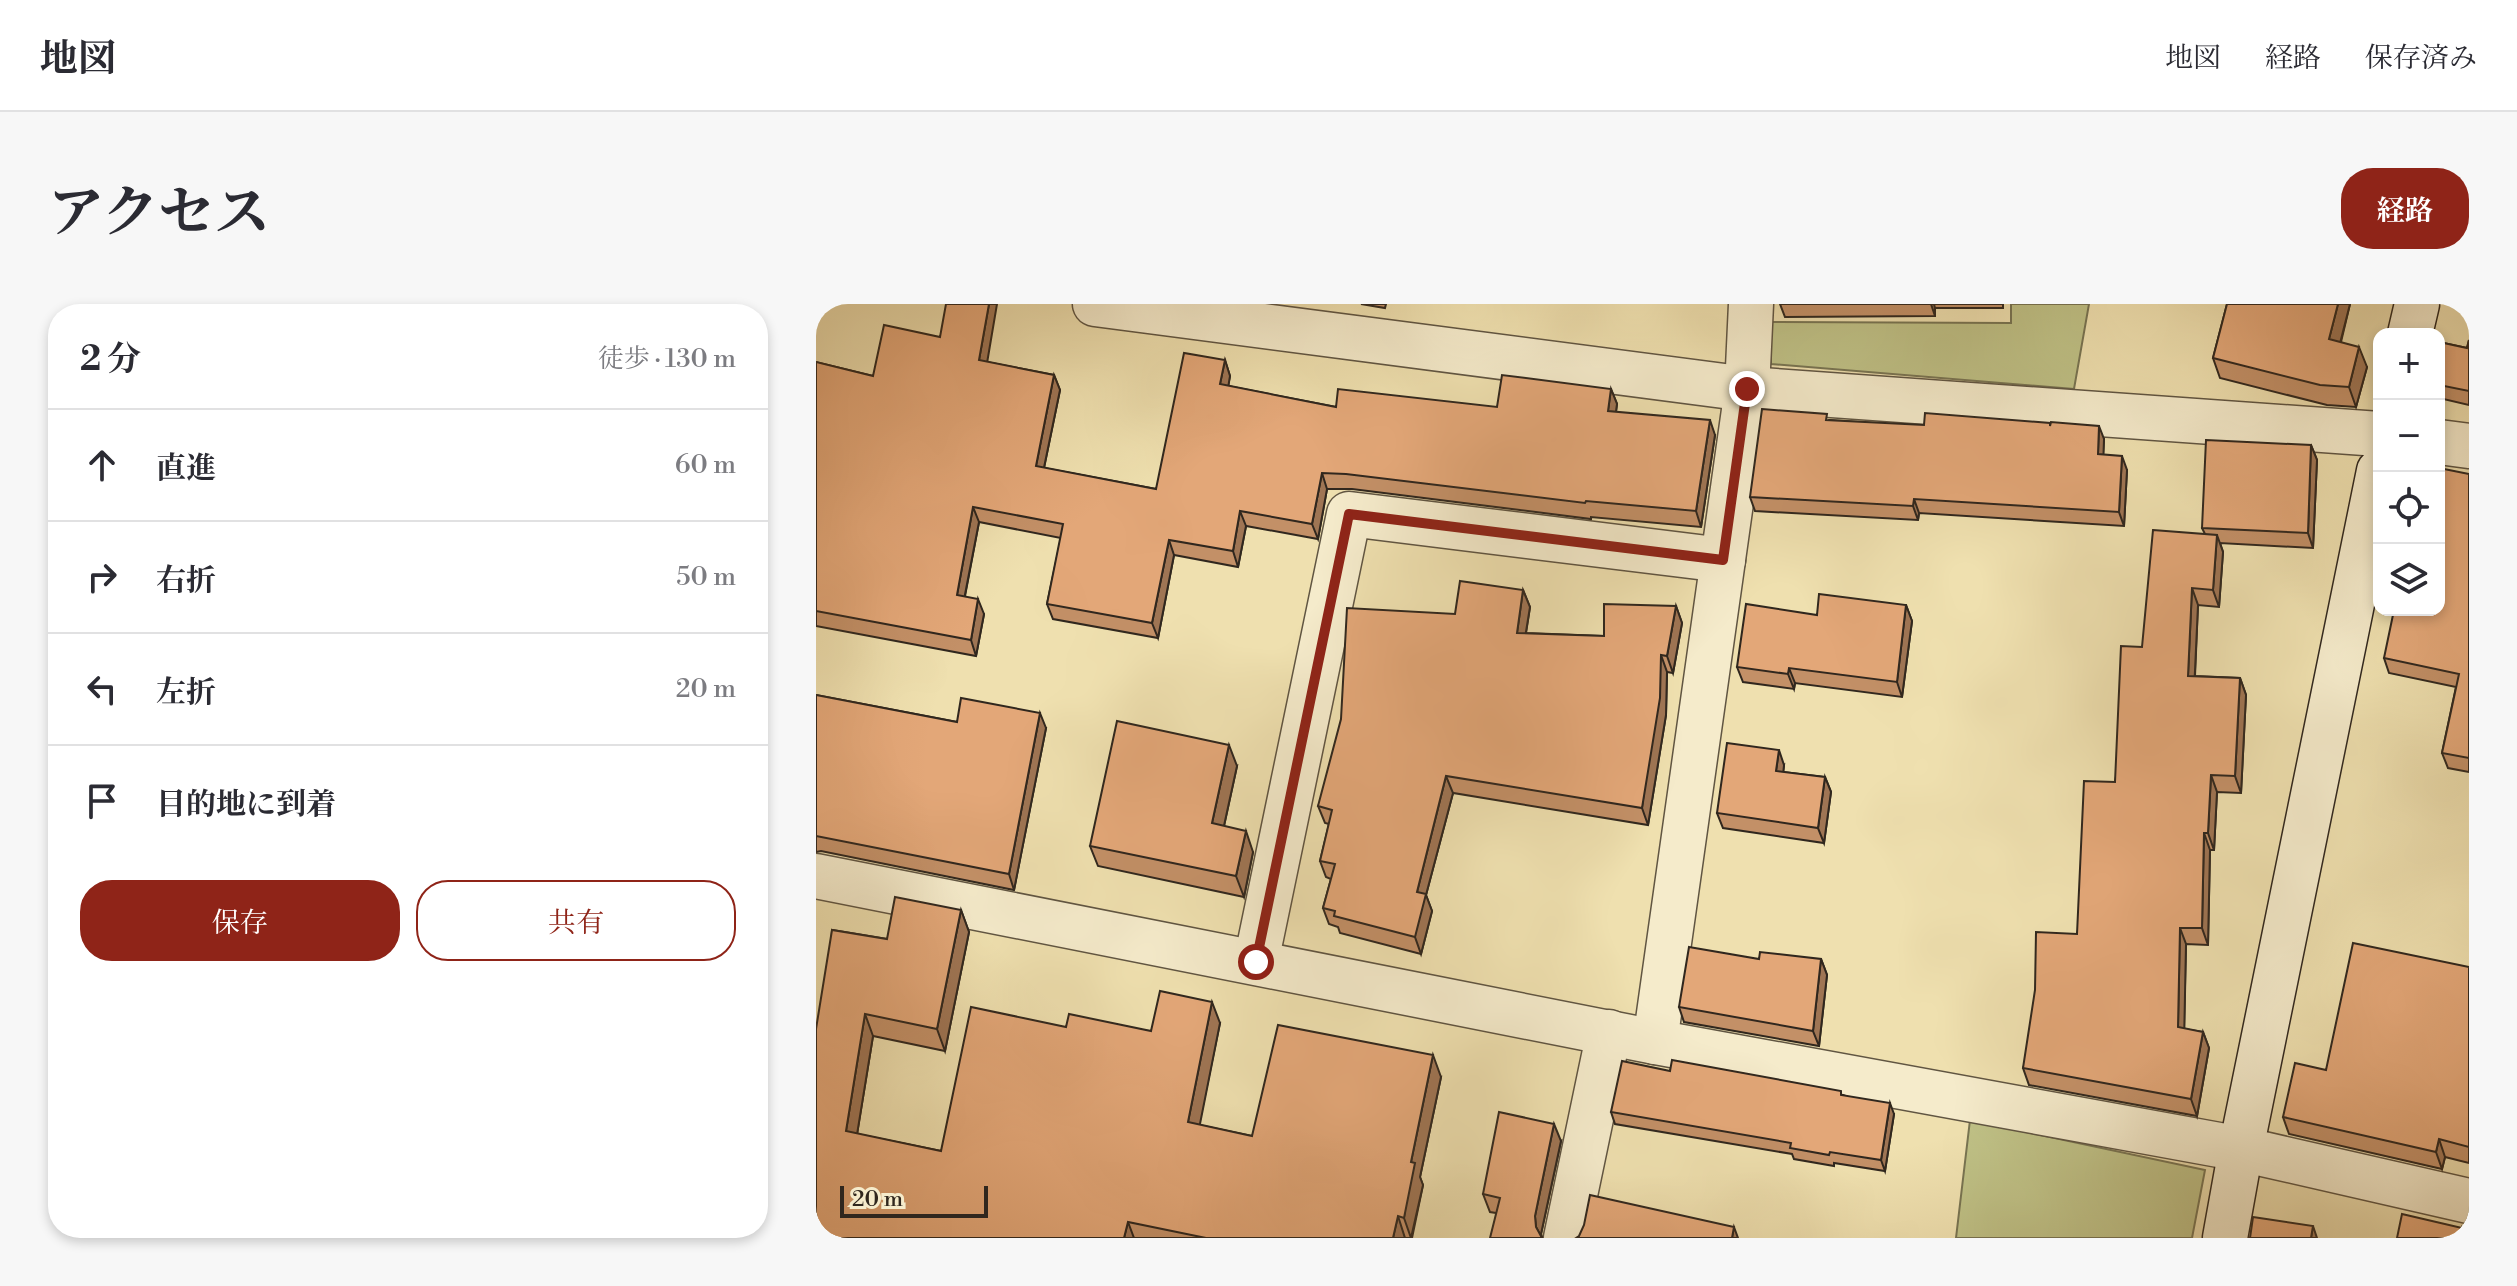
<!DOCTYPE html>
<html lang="ja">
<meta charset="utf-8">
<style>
:root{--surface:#fff;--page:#f7f7f7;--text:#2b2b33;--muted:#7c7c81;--line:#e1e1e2;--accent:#8f2418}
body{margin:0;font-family:"Libre Bodoni","Noto Serif JP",serif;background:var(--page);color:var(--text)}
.controls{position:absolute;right:24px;top:24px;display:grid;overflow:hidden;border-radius:16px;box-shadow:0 4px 12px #0003}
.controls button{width:72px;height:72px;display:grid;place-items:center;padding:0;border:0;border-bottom:2px solid var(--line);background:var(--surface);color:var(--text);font:40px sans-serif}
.scale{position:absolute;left:24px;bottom:20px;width:148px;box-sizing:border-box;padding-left:8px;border:4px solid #30271e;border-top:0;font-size:22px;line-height:28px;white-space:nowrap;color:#30271e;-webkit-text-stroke:6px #f5ebcb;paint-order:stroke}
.stop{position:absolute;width:24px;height:24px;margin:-18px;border:6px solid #8f2418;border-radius:50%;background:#fff}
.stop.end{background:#8f2418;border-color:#fff;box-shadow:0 2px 8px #0008}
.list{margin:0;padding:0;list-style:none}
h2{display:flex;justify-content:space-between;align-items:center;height:104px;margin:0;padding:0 32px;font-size:34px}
h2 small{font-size:26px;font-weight:400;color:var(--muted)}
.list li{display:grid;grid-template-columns:52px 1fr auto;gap:24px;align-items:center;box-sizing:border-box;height:112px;padding:0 32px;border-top:2px solid var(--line)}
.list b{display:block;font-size:30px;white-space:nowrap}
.list em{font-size:26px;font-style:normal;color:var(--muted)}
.actions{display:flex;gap:16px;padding:24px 32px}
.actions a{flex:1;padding:18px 0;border:2px solid var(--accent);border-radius:32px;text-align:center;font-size:28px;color:var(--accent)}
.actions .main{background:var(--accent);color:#fff}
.icon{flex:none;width:44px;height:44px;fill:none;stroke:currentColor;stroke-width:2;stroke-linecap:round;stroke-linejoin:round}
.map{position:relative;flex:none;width:1653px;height:934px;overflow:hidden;border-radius:32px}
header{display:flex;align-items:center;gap:48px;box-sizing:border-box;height:112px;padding:0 40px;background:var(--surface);border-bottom:2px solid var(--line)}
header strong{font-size:38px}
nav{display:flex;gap:44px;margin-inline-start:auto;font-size:28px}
.intro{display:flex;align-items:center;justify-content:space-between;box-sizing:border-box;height:192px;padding:0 48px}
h1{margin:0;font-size:56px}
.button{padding:20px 36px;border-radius:32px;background:var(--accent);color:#fff;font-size:28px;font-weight:700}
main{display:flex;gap:48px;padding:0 48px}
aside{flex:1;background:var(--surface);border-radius:32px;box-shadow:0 4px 12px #0003}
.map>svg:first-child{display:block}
</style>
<header>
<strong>地図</strong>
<nav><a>地図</a><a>経路</a><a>保存済み</a></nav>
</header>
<div class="intro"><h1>アクセス</h1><a class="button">経路</a></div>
<main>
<aside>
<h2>2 分<small>徒歩 · 130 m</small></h2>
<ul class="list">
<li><svg class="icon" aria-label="ahead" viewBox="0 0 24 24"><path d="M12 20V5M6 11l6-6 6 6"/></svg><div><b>直進</b></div><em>60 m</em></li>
<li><svg class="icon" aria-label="right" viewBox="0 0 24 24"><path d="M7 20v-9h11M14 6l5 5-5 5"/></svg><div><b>右折</b></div><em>50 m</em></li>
<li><svg class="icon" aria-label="left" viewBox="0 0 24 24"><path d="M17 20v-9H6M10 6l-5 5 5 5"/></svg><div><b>左折</b></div><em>20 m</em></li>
<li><svg class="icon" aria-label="arrive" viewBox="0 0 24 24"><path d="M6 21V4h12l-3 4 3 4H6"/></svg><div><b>目的地に到着</b></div></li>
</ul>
<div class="actions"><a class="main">保存</a><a>共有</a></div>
</aside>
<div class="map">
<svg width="1653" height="934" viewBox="0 0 1653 934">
<rect width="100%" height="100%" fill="#efe0af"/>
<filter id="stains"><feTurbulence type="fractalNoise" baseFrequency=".0025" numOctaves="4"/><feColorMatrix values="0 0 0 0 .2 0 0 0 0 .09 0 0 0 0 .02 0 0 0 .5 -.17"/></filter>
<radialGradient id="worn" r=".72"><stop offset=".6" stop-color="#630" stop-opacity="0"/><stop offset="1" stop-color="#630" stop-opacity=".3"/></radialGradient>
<g fill="#bfc186" stroke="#787452" stroke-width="2">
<polygon points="1195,0 1273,0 1258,85 955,60 955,18 1195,19"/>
<polygon points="1154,816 1389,866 1376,934 1140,934"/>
</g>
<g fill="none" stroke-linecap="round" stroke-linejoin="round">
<g stroke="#605542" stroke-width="47">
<g id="street">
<polyline points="279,0 931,85 1563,130"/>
<polyline points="1623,138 1653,142"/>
<polyline points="0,572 839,738 1425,845 1653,897"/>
<polyline points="440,658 533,210 907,256"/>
<polyline points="839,738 931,85 935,0"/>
<polyline points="750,934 793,728"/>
</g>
</g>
<g stroke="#30271e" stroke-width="47">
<g id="secondary">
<polyline points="1594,30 1601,0"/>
<polyline points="1409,934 1425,845 1563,167"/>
</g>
</g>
<use href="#street" stroke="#f5ebcb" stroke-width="44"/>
<use href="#secondary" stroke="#f5ebcb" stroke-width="44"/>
</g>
<g fill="#c39067" stroke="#30271e" stroke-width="2">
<polygon points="545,0 570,0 569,4"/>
<polygon points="964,0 1187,0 1187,4 1119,4 1119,12 969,13"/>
<polygon points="1411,0 1534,0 1525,38 1551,63 1540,103 1511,101 1404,74 1397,54"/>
<polygon points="1653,36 1653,101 1623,94 1623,38 1651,44"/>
<polygon points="409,56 414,72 412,82 520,103 681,103 795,85 801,100 800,108 899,131 885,223 775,213 775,215 536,185 511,185 502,235 430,222 422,263 358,251 342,334 237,315 231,300 245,234 163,218 149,292 168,310 160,352 0,322 0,58 57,72 171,58 238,71 244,86 228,164 340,185"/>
<polygon points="1013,116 1288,135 1287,151 1311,166 1308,222 1103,209 1102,216 939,207 934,193"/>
<polygon points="1495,141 1501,156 1497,244 1404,239 1407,248 1403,303 1382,301 1379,372 1424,374 1430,391 1425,489 1401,488 1398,546 1394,546 1392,641 1370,640 1368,725 1387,728 1393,744 1381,812 1213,781 1207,764 1261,630 1299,478 1326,343 1389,230 1386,224"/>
<polygon points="1653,170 1653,468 1632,464 1626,449 1640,383 1573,369 1568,354 1623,306"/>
<polygon points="707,286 714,303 710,329 788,332 860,302 866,319 857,369 851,368 850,411 832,521 637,489 610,591 616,607 605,650 524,629 522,623 513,620 507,604 515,575 510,573 504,557 513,520 509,519 502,502 639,310"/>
<polygon points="1090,301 1096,317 1086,393 979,379 978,385 927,378 921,363 1001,311"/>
<polygon points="0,391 141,418 230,424 198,586 5,547 0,548"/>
<polygon points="968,461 967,468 1009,473 1015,488 1008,539 907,524 901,509"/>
<polygon points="421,462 408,522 437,548 428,593 282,562 274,542"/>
<polygon points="145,606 153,628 129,747 57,732 41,830 125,847 250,723 335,727 404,719 383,821 436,832 625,773 604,873 607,881 596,934 0,934 16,626 71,635"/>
<polygon points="943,655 1005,655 1011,671 1003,742 868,718 863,703"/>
<polygon points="1653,663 1653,859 1629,853 1626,865 1473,830 1467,813"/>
<polygon points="854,767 1027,791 1078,810 1069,867 1018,859 1018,862 978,855 976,850 799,820 795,808"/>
<polygon points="745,837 725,930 726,934 680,909 674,908 667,890"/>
</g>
<g fill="#9f7554" stroke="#30271e" stroke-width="2">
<polygon points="173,0 181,0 169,71 163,56"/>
<polygon points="1115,0 1118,0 1119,4 1119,12"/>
<polygon points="1522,0 1534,0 1520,55 1513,35"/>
<polygon points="1543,43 1551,63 1540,103 1533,83"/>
<polygon points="409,56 414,72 410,96 404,80"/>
<polygon points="238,71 244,86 225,178 220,162"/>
<polygon points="795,85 801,100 798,122 792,107"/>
<polygon points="894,116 899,131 885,223 880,207"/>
<polygon points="1283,122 1288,135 1287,164 1282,150"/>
<polygon points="1495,141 1501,156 1497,244 1492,229"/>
<polygon points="1306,152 1311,166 1308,222 1303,208"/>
<polygon points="506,169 511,185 502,235 496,220"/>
<polygon points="1098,195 1103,209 1102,216 1097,202"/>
<polygon points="157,203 163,218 146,306 141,291"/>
<polygon points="424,207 430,222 422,263 417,247"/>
<polygon points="1401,231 1407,248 1403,303 1397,286"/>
<polygon points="353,236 358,251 342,334 336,319"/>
<polygon points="1376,284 1382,301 1378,388 1372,372"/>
<polygon points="707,286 714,303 707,346 701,329"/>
<polygon points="162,295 168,310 160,352 155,336"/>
<polygon points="1090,301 1096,317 1086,393 1081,378"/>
<polygon points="860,302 866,319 857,369 851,352"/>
<polygon points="845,351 851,368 850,411 832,521 826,504"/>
<polygon points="973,364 979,379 978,385 972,370"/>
<polygon points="1424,374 1430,391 1425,489 1419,472"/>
<polygon points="224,409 230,424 198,586 193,570"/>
<polygon points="413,441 421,462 404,540 396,519"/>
<polygon points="963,446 968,461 966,482 960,467"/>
<polygon points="1395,471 1401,488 1398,546 1392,529"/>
<polygon points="630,472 637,489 610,591 616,607 605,650 599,633 601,588"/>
<polygon points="1009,473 1015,488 1008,539 1002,524"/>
<polygon points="430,527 437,548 428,593 420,572"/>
<polygon points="1388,529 1394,546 1392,641 1386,624"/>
<polygon points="145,606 153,628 129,747 121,725"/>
<polygon points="1364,624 1370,640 1368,740 1362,723"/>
<polygon points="1005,655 1011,671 1003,742 997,727"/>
<polygon points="396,698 404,719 380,840 372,818"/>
<polygon points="49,710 57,732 38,849 30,827"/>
<polygon points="1387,728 1393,744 1381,812 1375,795"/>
<polygon points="617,751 625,773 604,873 607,881 595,934 588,914 595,858"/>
<polygon points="1074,799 1078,810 1069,867 1065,856"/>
<polygon points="738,820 745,837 725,930 726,934 720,923 719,912"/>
<polygon points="1623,835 1629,853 1626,865 1620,848"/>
<polygon points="582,912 589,934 577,934"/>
<polygon points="312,918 318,934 308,934"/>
<polygon points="1497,922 1501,934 1495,934"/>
<polygon points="918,923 922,934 916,934"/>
<polygon points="1646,924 1650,934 1644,934"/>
</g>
<g fill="#e3a778" stroke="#30271e" stroke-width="2">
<polygon points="130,0 173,0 163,56 238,71 220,162 340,185 368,49 409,56 404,80 520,103 522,85 681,103 686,71 795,85 792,107 894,116 880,207 770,197 769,199 530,170 506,169 496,220 424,207 417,247 353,236 336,319 231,300 247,220 157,203 141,291 162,295 155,336 0,307 0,58 57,72 68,21 124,33"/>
<polygon points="1411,0 1522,0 1513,35 1543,43 1533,83 1504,81 1397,54"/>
<polygon points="1653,36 1653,87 1623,81 1623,38 1651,44"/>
<polygon points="946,105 1011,110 1010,116 1108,121 1109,109 1234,119 1234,122 1235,118 1283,122 1282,150 1306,152 1303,208 1098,195 1097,202 934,193"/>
<polygon points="1390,136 1495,141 1492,229 1386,224"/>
<polygon points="1628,165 1653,170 1653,454 1626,449 1643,370 1568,354 1578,306 1623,306 1623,186"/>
<polygon points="1337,226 1401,231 1397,286 1376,284 1372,372 1424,374 1419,472 1395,471 1392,529 1388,529 1386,624 1364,624 1362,723 1387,728 1375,795 1207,764 1219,686 1220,628 1261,630 1268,477 1299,478 1305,342 1326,343"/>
<polygon points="644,277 707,286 701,329 788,332 788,300 860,302 851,352 845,351 844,394 826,504 630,472 601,588 610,590 599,633 518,612 519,607 507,604 519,560 504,557 516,506 502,502 525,415 531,304 639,310"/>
<polygon points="1003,290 1090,301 1081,378 973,364 972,370 921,363 930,300 1001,311"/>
<polygon points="0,391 141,418 145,394 224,409 193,570 0,532"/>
<polygon points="301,417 413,441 396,519 430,527 420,572 274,542"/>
<polygon points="911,439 963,446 960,467 1009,473 1002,524 901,509"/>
<polygon points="79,593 145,606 121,725 49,710 30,827 125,847 155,703 250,723 253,710 335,727 344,687 396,698 372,818 436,832 462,721 617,751 595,858 599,859 588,914 582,912 577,934 390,934 312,918 308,934 0,934 0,725 16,626 71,635"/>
<polygon points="1537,639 1653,663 1653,843 1623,835 1620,848 1467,813 1479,759 1510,766"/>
<polygon points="873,643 943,655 944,648 1005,655 997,727 863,703"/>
<polygon points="856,756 1025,787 1025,791 1074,799 1065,856 1014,848 1013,851 974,844 975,839 795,808 806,757 854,767"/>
<polygon points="683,808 738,820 719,912 720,923 726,934 674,934 684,894 667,890"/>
<polygon points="774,891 918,923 916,934 760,934 763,932 768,921"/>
<polygon points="1586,910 1646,924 1644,934 1581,934"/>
<polygon points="1437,913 1497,922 1495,934 1434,934"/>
</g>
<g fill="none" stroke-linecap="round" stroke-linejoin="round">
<polyline stroke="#8f2418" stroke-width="10" points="440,658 533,210 907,256 931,85"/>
</g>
<rect width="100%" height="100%" filter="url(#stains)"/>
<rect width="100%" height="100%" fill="url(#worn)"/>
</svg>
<div class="controls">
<button>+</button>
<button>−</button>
<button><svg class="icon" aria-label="locate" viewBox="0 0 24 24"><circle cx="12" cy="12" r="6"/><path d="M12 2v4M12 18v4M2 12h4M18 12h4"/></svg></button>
<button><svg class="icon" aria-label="layers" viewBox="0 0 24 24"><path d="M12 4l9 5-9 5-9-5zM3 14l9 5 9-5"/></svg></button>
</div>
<div class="scale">20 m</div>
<div class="stop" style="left:440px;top:658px"></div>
<div class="stop end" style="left:931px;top:85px"></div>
</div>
</main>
